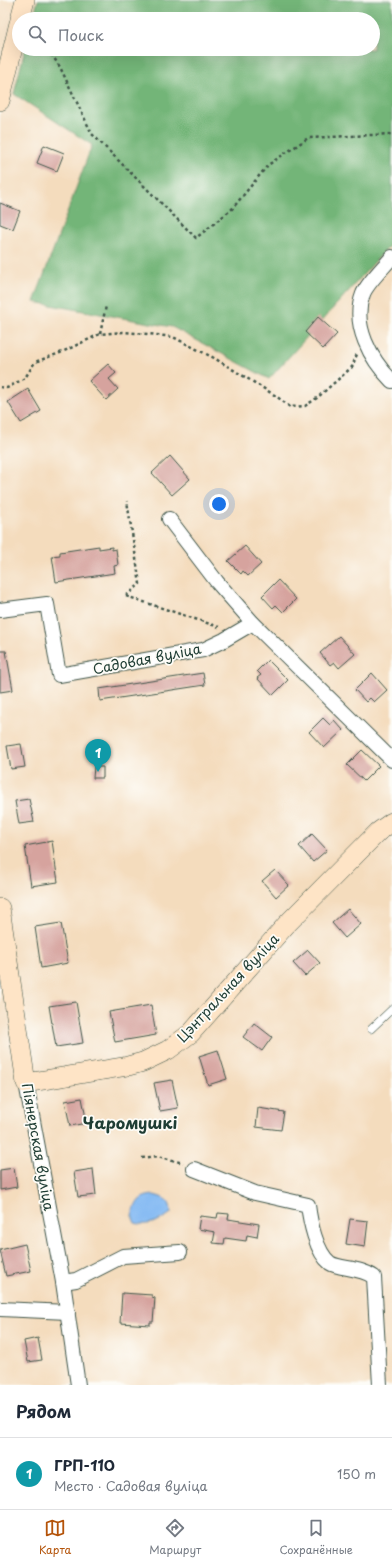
<!DOCTYPE html>
<html lang="ru">
<meta charset="utf-8">
<style>
:root{--surface:#fff;--page:#f6f6f7;--text:#1f2937;--muted:#747a83;--line:#e0e1e3;--accent:#b45309}
body{margin:0;font-family:"Playpen Sans",sans-serif;background:var(--page);color:var(--text)}
.you{position:absolute;left:219px;top:504px;width:14px;height:14px;margin:-10px;border:3px solid #fff;border-radius:50%;background:#1a73e8;box-shadow:0 0 0 6px #1a73e833}
.badge{display:grid;place-items:center;width:26px;height:26px;border-radius:50%;background:var(--accent);color:#fff;font-size:13px;font-weight:700}
.pin{position:absolute;translate:-50% -33px;filter:drop-shadow(0 1px 2px #0008)}
.pin::after{content:'';position:absolute;top:21px;width:14px;height:12px;background:inherit;clip-path:polygon(0 0,100% 0,50% 100%)}
.list{margin:0;padding:0;list-style:none}
h2{display:flex;justify-content:space-between;align-items:center;height:52px;margin:0;padding:0 16px;font-size:17px}
h2 small{font-size:13px;font-weight:400;color:var(--muted)}
.list li{display:grid;grid-template-columns:26px 1fr auto;gap:12px;align-items:center;box-sizing:border-box;height:72px;padding:0 16px;border-top:1px solid var(--line)}
.list b{display:block;font-size:15px;white-space:nowrap}
.list p{margin:0;font-size:13px;white-space:nowrap;color:var(--muted)}
.list em{font-size:13px;font-style:normal;color:var(--muted)}
.icon{flex:none;width:22px;height:22px;fill:none;stroke:currentColor;stroke-width:2;stroke-linecap:round;stroke-linejoin:round}
.map{position:relative;flex:none;width:392px;height:1385px;overflow:hidden}
.search{position:absolute;background:var(--surface);box-shadow:0 4px 16px #0002;left:12px;right:12px;top:12px;height:44px;display:flex;align-items:center;gap:10px;box-sizing:border-box;padding:0 14px;border-radius:22px;color:var(--muted);font-size:15px}
.sheet{height:124px;background:var(--surface)}
nav{display:flex;justify-content:space-around;align-items:center;box-sizing:border-box;height:56px;border-top:1px solid var(--line);background:var(--surface);font-size:11px;color:var(--muted)}
nav a{display:grid;justify-items:center;gap:2px}
nav .on{color:var(--accent)}
.map>svg:first-child{display:block}
</style>
<div class="map">
<svg width="392" height="1385" viewBox="0 0 392 1385">
<rect width="100%" height="100%" fill="#fdfcf7"/>
<filter id="ink" filterUnits="userSpaceOnUse"><feTurbulence type="fractalNoise" baseFrequency=".025" numOctaves="2"/><feDisplacementMap in="SourceGraphic" scale="8" xChannelSelector="R" yChannelSelector="G"/><feConvolveMatrix kernelMatrix="1 2 1 2 8 2 1 2 1" color-interpolation-filters="sRGB"/></filter>
<filter id="wash" filterUnits="userSpaceOnUse"><feTurbulence type="fractalNoise" baseFrequency=".012" numOctaves="4" result="noise"/><feDisplacementMap in="SourceGraphic" scale="16" xChannelSelector="R" yChannelSelector="G"/><feGaussianBlur stdDeviation="0.9" result="paint"/><feColorMatrix in="noise" values="0 0 0 0 0 0 0 0 0 0 0 0 0 0 0 0 0 1.4 0 .05"/><feComposite in="paint" operator="in"/></filter>
<g filter="url(#wash)">
<rect width="100%" height="100%" fill="#f4dcbd"/>
<polygon fill="#73b578" stroke="#497956" points="38,0 392,0 392,243 269,379 172,327 34,302 92,145 14,94 25,49 373,49 373,19 33,19"/>
<path fill="#84baf3" stroke="#527c94" d="M154 1195C165 1198 171 1200 171 1213 161 1221 147 1227 135 1223L132 1216C136 1202 139 1196 154 1195Z"/>
<g id="blocks">
<g fill="#d6a39e">
<polygon points="44,145 64,153 57,171 37,163"/>
<polygon points="0,203 20,211 13,229 0,224"/>
<polygon points="318,317 337,334 323,349 305,332"/>
<polygon points="108,364 116,373 109,379 118,389 106,400 89,381"/>
<polygon points="28,389 41,411 21,423 8,402"/>
<polygon points="170,456 190,479 172,495 152,473"/>
<polygon points="99,546 99,549 112,547 112,550 116,549 118,565 114,566 115,573 56,582 52,556 60,555 60,552"/>
<polygon points="245,546 261,564 248,576 243,571 241,574 228,561"/>
<polygon points="278,580 296,599 283,612 276,605 273,608 262,596"/>
<polygon points="339,636 355,654 339,668 334,662 330,665 320,653"/>
<polygon points="0,651 6,651 13,690 0,692"/>
<polygon points="268,660 288,680 273,695 257,678 261,675 257,671"/>
<polygon points="203,673 205,685 100,701 99,689"/>
<polygon points="372,673 387,690 374,702 370,698 366,702 355,690"/>
<polygon points="323,718 330,725 334,720 343,730 324,748 309,732"/>
<polygon points="21,744 25,767 11,769 7,746"/>
<polygon points="362,750 379,766 364,781 347,765"/>
<polygon points="94,767 103,767 103,778 93,778"/>
<polygon points="29,799 34,822 19,824 15,801"/>
<polygon points="312,834 327,850 313,862 299,846"/>
<polygon points="52,841 58,882 31,886 25,846"/>
<polygon points="275,870 289,885 276,897 262,881"/>
<polygon points="348,909 361,924 345,938 332,923"/>
<polygon points="61,923 68,963 41,968 35,927"/>
<polygon points="308,950 320,963 305,976 293,963"/>
<polygon points="76,1002 83,1043 56,1047 49,1006"/>
<polygon points="151,1005 156,1035 115,1042 109,1012"/>
<polygon points="254,1023 272,1037 262,1051 243,1037"/>
<polygon points="218,1050 227,1079 208,1085 199,1056"/>
<polygon points="172,1080 178,1108 160,1111 154,1083"/>
<polygon points="82,1098 87,1123 70,1126 65,1101"/>
<polygon points="258,1108 284,1112 281,1130 256,1127"/>
<polygon points="14,1168 17,1187 0,1190 0,1170"/>
<polygon points="93,1169 96,1195 78,1197 74,1172"/>
<polygon points="218,1213 229,1214 228,1219 259,1224 257,1237 247,1235 246,1241 225,1238 224,1244 213,1243 215,1232 198,1229 200,1216 217,1218"/>
<polygon points="350,1219 368,1221 365,1247 346,1244"/>
<polygon points="25,1244 31,1271 6,1276 0,1250"/>
<polygon points="122,1293 152,1295 152,1297 155,1298 153,1322 150,1322 150,1325 120,1323"/>
<polygon points="38,1338 42,1360 28,1362 24,1341"/>
</g>
</g>
</g>
<g filter="url(#ink)">
<use href="#blocks" fill-opacity="0" stroke="#3f5549" stroke-width="1"/>
<g fill="none" stroke-linecap="round" stroke-linejoin="round">
<g stroke="#3f5549" stroke-width="8">
<polyline id="lane" points="371,1029 392,1009"/>
</g>
<g stroke="#3f5549" stroke-width="16">
<g id="street">
<path d="M392 257C384 267 367 283 363 294 351 325 371 360 392 381"/>
<polyline points="169,519 217,582 253,623 392,760"/>
<polyline points="0,610 47,604 59,675 203,650 224,640 253,623"/>
<polyline points="26,1083 63,1282 78,1385"/>
<path d="M194 1169 255 1193 308 1205C310 1221 316 1252 330 1263 339 1269 360 1267 374 1277L380 1385"/>
<polyline points="63,1282 76,1280 123,1256 180,1252"/>
<polyline points="0,1309 68,1312"/>
</g>
</g>
<g stroke="#3f5549" stroke-width="20">
<g id="secondary">
<polyline points="20,19 25,0"/>
<polyline points="0,101 19,23"/>
<polyline points="0,908 26,1083 128,1066 143,1062 168,1050 191,1033 286,925 378,832 392,822"/>
</g>
</g>
<g stroke="#3f5549" stroke-width="2.5" stroke-dasharray="3 3" stroke-linecap="butt">
<polyline points="48,49 60,67 92,134 196,238 232,209 268,165 308,138 392,134"/>
<polyline points="100,334 106,306"/>
<polyline points="0,387 7,388 25,378 35,362 60,353 100,334 123,332 149,334 173,337 214,358 276,396 290,407 305,406 317,398 352,367 357,354"/>
<polyline points="126,596 219,627"/>
<polyline points="126,596 140,584 127,501"/>
<polyline points="142,1158 158,1156 183,1163"/>
</g>
<use href="#lane" stroke="#fff" stroke-width="7"/>
<use href="#street" stroke="#fff" stroke-width="14"/>
<use href="#secondary" stroke="#fee4c6" stroke-width="19"/>
</g>
</g>
<g text-anchor="middle" stroke-width="3.5" stroke-linejoin="round" paint-order="stroke">
<g font-size="14" fill="#1f3d34" stroke="#fdfcf7">
<text transform="translate(147 659) rotate(-11)" y="5">Садовая вуліца</text>
<text transform="translate(228 988) rotate(-47)" y="5">Цэнтральная вуліца</text>
<text transform="translate(38 1147) rotate(80)" y="5">Піянерская вуліца</text>
</g>
<g font-size="16" font-weight="bold" fill="#1f3d34" stroke="#fdfcf7">
<text x="130" y="1129">Чаромушкі</text>
</g>
</g>
</svg>
<div class="you"></div>
<div class="pin badge" style="left:98px;top:772px;background:#0f9aa8">1</div>
<div class="search"><svg class="icon" aria-label="search" viewBox="0 0 24 24"><circle cx="10" cy="10" r="6"/><path d="M15 15l6 6"/></svg>Поиск</div>
</div>
<section class="sheet">
<h2>Рядом<small></small></h2>
<ul class="list">
<li><span class="badge" style="background:#0f9aa8">1</span><div><b>ГРП-110</b><p>Место · Садовая вуліца</p></div><em>150 m</em></li>
</ul>
</section>
<nav>
<a class="on"><svg class="icon" aria-label="map" viewBox="0 0 24 24"><path d="M3 6l6-2 6 2 6-2v14l-6 2-6-2-6 2zM9 4v14M15 6v14"/></svg>Карта</a>
<a><svg class="icon" aria-label="directions" viewBox="0 0 24 24"><path d="M12 3l9 9-9 9-9-9zM9 14v-3h6M13 9l2 2-2 2"/></svg>Маршрут</a>
<a><svg class="icon" aria-label="saved" viewBox="0 0 24 24"><path d="M7 4h10v16l-5-4-5 4z"/></svg>Сохранённые</a>
</nav>
